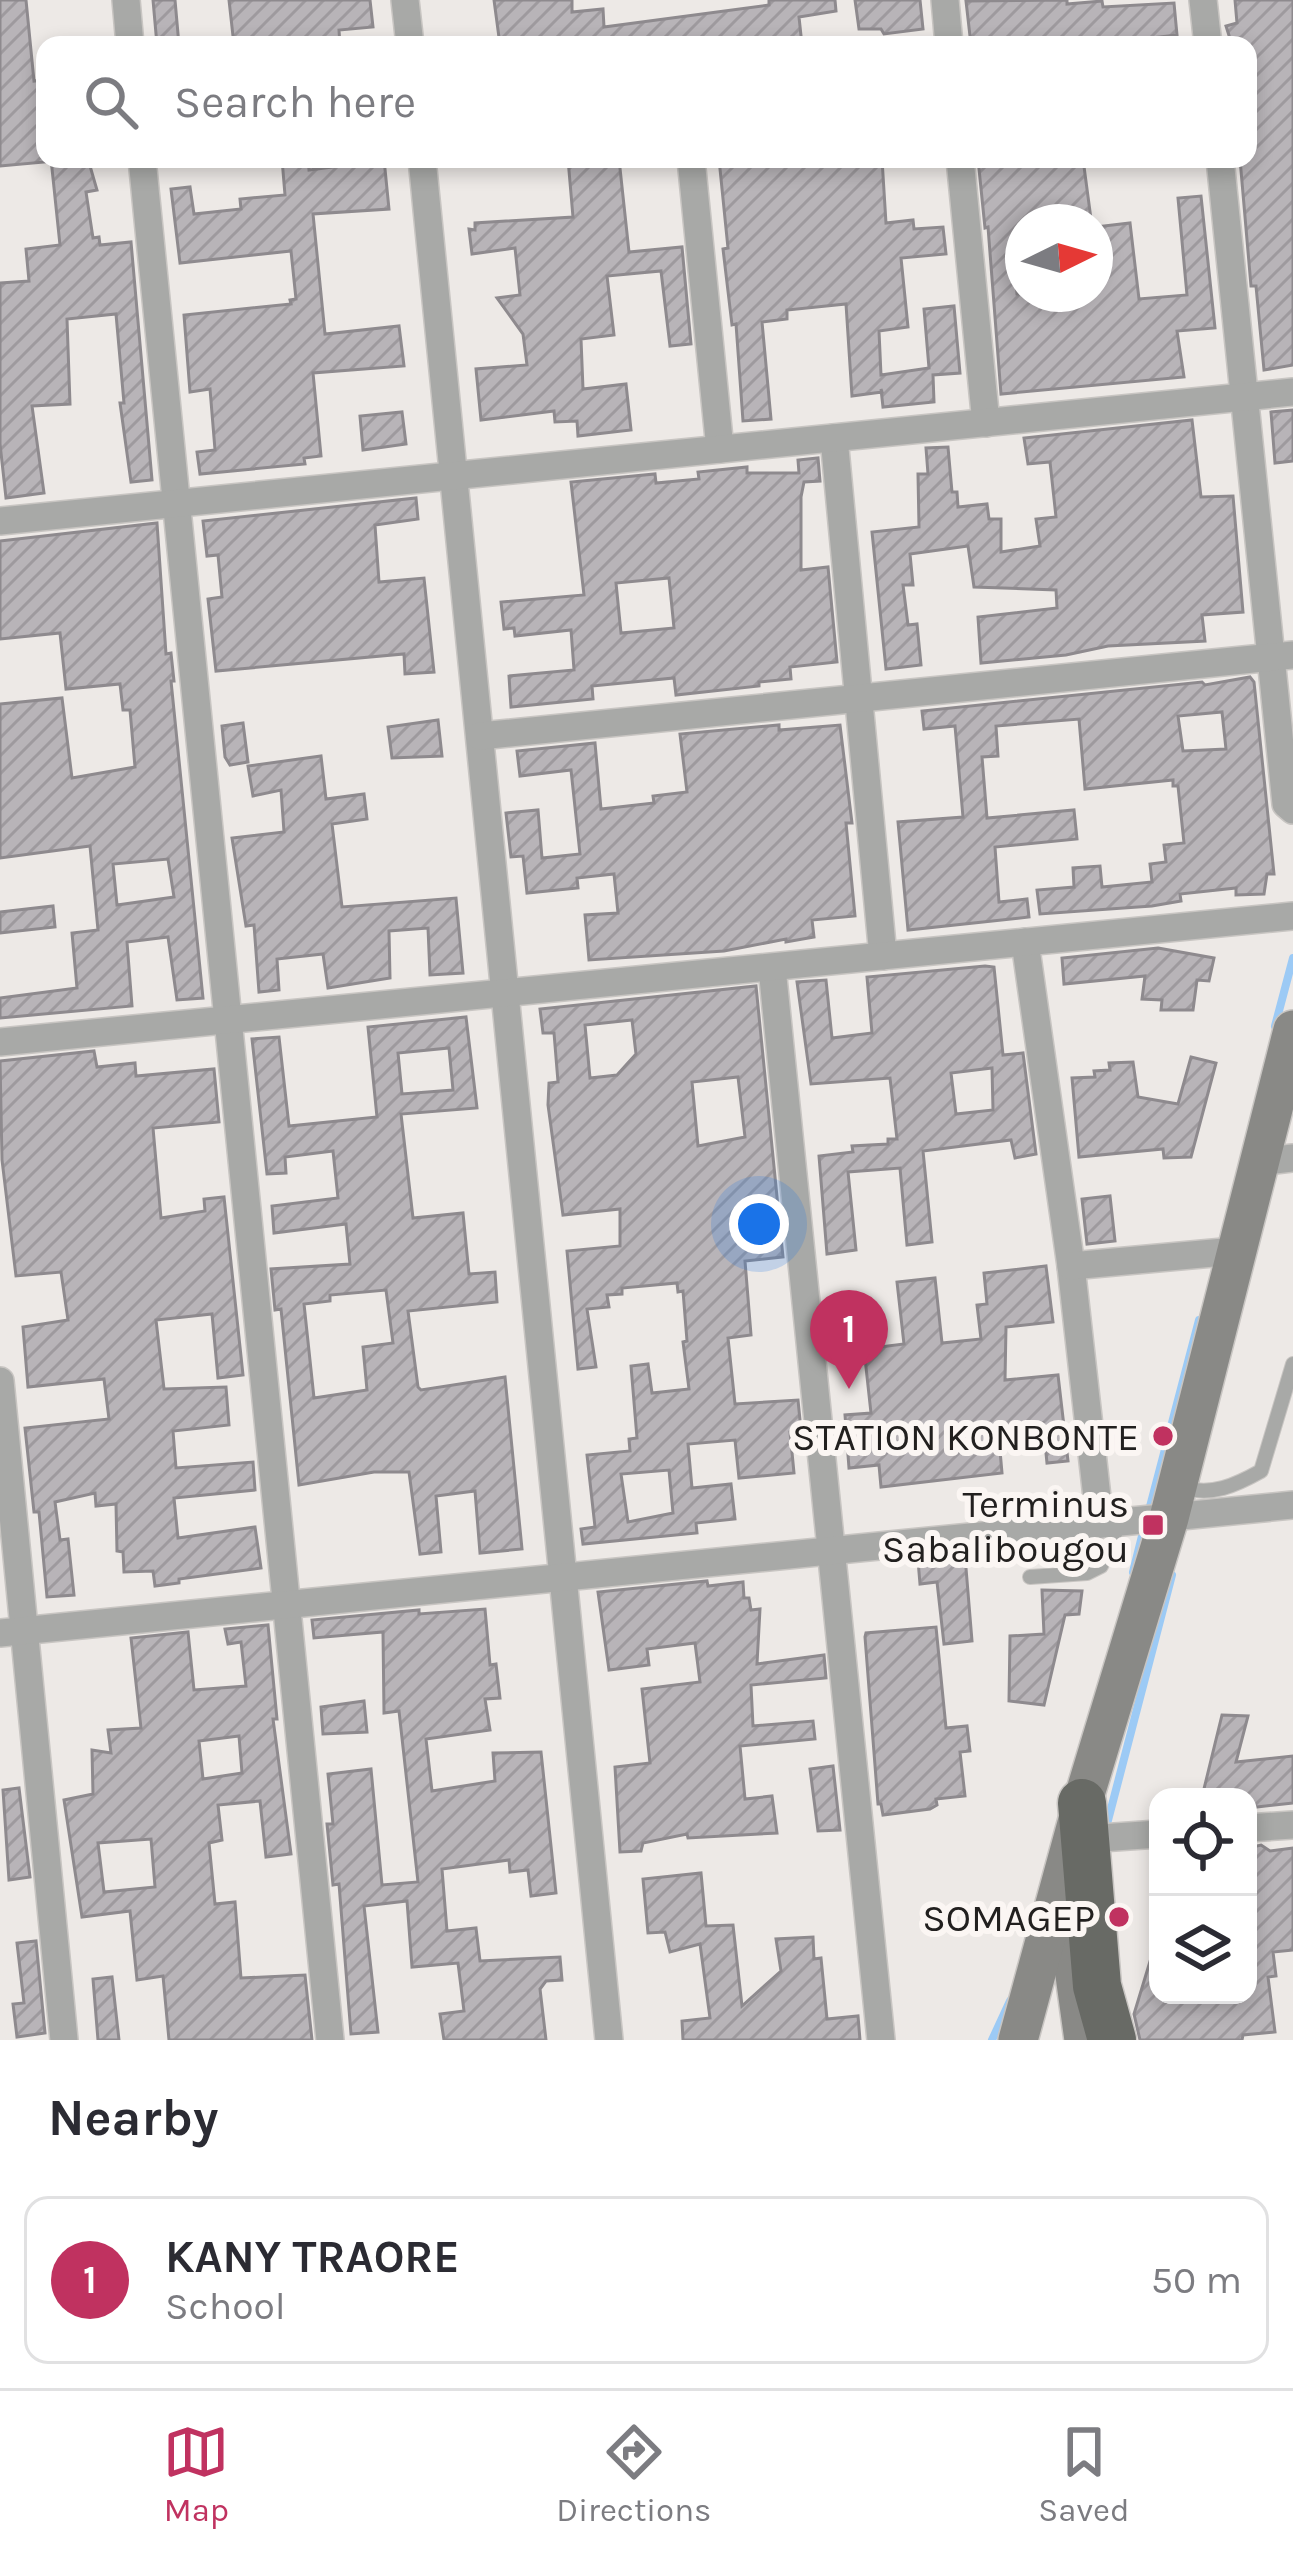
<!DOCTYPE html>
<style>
:root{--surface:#fff;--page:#f7f7f7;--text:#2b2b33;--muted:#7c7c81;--line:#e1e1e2;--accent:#c03260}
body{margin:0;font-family:Karla,sans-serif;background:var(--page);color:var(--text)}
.controls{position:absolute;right:36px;bottom:36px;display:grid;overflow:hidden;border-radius:24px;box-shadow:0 6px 18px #0003}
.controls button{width:108px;height:108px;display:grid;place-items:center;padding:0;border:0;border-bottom:3px solid var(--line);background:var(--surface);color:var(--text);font:60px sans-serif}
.compass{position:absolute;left:1005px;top:204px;width:108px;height:108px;border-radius:50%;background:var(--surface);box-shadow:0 6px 18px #0003;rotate:85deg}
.you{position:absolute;left:759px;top:1224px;width:42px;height:42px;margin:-30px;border:9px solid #fff;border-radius:50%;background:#1a73e8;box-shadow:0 0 0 18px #1a73e833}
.badge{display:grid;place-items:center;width:78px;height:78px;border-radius:50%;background:var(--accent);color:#fff;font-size:39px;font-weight:700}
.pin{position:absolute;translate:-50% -99px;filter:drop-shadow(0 3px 6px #0008)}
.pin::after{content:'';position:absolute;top:63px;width:42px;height:36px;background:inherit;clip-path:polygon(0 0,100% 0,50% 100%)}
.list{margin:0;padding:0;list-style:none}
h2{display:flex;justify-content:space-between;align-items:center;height:156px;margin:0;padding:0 48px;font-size:51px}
h2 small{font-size:39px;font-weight:400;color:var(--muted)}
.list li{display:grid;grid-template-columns:78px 1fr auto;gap:36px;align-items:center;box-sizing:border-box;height:168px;margin:0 24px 24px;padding:0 24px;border:3px solid var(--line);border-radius:24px}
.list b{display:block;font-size:45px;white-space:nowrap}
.list p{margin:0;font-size:39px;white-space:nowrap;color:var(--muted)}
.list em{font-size:39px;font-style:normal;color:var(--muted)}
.icon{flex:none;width:66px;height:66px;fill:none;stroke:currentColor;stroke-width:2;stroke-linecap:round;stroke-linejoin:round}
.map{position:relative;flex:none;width:1293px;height:2040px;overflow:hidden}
.search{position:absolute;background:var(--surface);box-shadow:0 6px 18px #0003;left:36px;right:36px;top:36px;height:132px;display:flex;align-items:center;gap:30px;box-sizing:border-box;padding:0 42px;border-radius:24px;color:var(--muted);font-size:45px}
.sheet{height:348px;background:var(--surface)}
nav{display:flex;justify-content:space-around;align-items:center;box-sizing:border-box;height:168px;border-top:3px solid var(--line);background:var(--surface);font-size:33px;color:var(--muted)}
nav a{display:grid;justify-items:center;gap:6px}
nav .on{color:var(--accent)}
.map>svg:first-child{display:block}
</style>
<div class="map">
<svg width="1293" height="2040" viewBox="0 0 1293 2040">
<defs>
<pattern id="building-hatch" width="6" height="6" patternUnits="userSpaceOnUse" patternTransform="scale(3)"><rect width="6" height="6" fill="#b8b4b8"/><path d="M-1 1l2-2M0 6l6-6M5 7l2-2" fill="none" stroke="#9e9a9e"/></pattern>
</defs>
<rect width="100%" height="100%" fill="#ede9e6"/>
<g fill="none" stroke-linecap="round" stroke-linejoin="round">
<g stroke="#9ccaf5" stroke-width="8">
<polyline points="1275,1026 1293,958"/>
<polyline points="1148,1514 1199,1320"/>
<polyline points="1133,1572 1144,1528"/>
<polyline points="1106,1828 1172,1575"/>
<polyline points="992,2040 1010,2001"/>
</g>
</g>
<g fill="url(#building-hatch)" stroke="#8e8a8e" stroke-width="3" fill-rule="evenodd">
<polygon points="0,0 26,0 34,81 45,80 45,162 0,166"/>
<polygon points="153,0 175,0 179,45 157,45"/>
<polygon points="229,0 370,0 373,27 339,30 340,45 234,45"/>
<polygon points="494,0 572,0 572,12 603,9 604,27 769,5 769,0 835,0 836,11 799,17 802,45 500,45"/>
<polygon points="855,0 920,0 923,29 884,34 881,29 859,29"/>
<polygon points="1067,0 1067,4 1102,1 1103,7 1174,3 1177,35 1090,45 971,45 966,1"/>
<polygon points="1235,0 1293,0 1293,365 1264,370 1256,286 1251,286 1240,159 1248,159 1248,45 1232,45 1226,26 1237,23"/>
<polygon points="51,159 88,159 97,190 86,192 93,238 99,237 100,245 131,242 152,480 131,482 120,403 124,403 116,314 67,319 70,404 32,406 44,493 6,498 0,444 0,283 29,281 26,249 60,245"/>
<polygon points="282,159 308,159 309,170 363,163 362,159 384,159 389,209 313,214 325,334 399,326 404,366 313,373 321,456 304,458 305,464 200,474 197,452 215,450 210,389 190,392 184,315 291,304 290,300 296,299 291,251 180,263 171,189 190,187 194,214 241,209 240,199 285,195"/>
<polygon points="568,159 619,159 629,252 682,247 691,344 670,346 661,271 607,276 614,335 581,339 583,389 626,384 631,430 578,436 577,421 555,422 554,411 481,420 476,369 527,365 523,334 497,298 520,295 515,248 472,254 469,229 475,230 475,223 573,217"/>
<polygon points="719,159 882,159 886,223 913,220 914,229 943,227 946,254 901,258 908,327 879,331 881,375 929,368 924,309 954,306 960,373 933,375 934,402 883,407 881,389 882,392 852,396 846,304 787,310 787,319 762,322 771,419 743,421 736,324 732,325 723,249 728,248"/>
<polygon points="978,159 1083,159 1091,219 1023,222 1023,245 1013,246 1017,294 1095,294 1095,227 1130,223 1139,299 1187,295 1178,198 1201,196 1215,328 1177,331 1184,377 1001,394 988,227 985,228"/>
<polygon points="1293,410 1293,461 1275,463 1271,412"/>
<polygon points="402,412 406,444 363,450 360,416"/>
<polygon points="1192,420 1201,497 1233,496 1243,612 1202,615 1205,641 1108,646 1066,655 981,663 978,617 1057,608 1056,590 974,587 968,546 910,554 913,585 903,585 908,625 917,624 921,665 886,669 872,532 919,527 918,474 928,474 926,448 948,447 952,492 957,492 958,507 987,504 989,519 1001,519 1001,552 1040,546 1036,519 1056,517 1050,462 1028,464 1024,438"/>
<path d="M818 458 820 481 804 482 801 497V570L828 567 837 662 790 667 791 679 759 682V686L676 695 674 678 592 686 593 699 511 707 509 676 574 670 571 630 515 636 514 628 504 629 501 602 584 595 571 482 655 474 656 483 699 479 698 472 747 467V473H799L798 460ZM669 578 674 628 621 633 616 583Z"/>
<polygon points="416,498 418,519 375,525 379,582 424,578 434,672 405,674 404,654 216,671 208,599 222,597 218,555 207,556 203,521"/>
<path d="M157 523 166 654 171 653 174 681H171L203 998 177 1000 168 937 127 942 132 1006 0 1018V998L77 988 72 933 98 930 90 846 0 858V704L62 698 72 778 135 767 130 710H123L120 684 66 689 60 633 0 639V541ZM168 859 174 897 117 905 113 864Z"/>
<path d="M1250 677 1254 682 1274 874H1267L1264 894 1236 895V888L1180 894 1181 901 1152 906 1040 914 1037 890 1074 887 1073 868 1100 866 1102 887 1152 882 1150 864 1166 862 1164 845 1184 843 1178 786H1173V780L1085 789 1079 719 996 726 998 756 982 757 987 818 1074 810 1077 839 995 847 999 902 1027 899 1029 917 908 930 898 822 963 817 955 726 924 729 922 711 1202 682 1205 685ZM1222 712 1226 749 1183 751 1178 716Z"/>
<polygon points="438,720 442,756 392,758 388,727"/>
<polygon points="243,723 248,762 230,765 225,757 222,726"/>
<polygon points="779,725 779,730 840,725 852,823 846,823 855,916 812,920 814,937 786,942 786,939 724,951 589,960 585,915 618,913 614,874 577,878 578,888 527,893 523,856 511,857 506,813 538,810 542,858 580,854 571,770 520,776 517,751 595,743 601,809 654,803 653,796 687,792 680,734"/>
<polygon points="321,756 326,799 364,794 367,819 332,824 342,907 456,898 463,973 430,975 428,928 389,931 390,978 328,988 323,954 277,959 279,990 259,992 254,925 246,926 232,838 284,832 281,790 253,796 248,766"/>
<polygon points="53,906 55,927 0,933 0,912"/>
<polygon points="1158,948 1214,958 1209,981 1197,980 1193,1010 1161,1010 1162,1000 1142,999 1145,976 1064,984 1062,958"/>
<path d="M985 966 994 967 1003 1055 1023 1053 1036 1154 1015 1158 1011 1140 923 1151 932 1242 907 1245 900 1168 848 1172 856 1250 827 1254 819 1156 853 1152 852 1146 888 1144V1139H897L890 1078 811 1084 797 982 826 980 832 1038 872 1033 867 977ZM992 1068 993 1110 956 1114 951 1073Z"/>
<path d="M756 986 783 1257 745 1261 751 1335 728 1338 735 1404 798 1400 801 1430 790 1432 794 1473 739 1478 735 1440 688 1444 692 1488 731 1484 735 1519 696 1523 697 1533 583 1544 581 1529 595 1527 587 1455 630 1451 629 1439 637 1438 631 1366 648 1364 652 1393 689 1389 683 1342 687 1341 683 1291 678 1292 677 1283 622 1288V1294L607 1295 609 1307 587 1309 596 1367 578 1369 567 1251 620 1246V1209L563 1215 548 1105 549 1083 558 1082 554 1033H543L540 1009ZM632 1020 636 1054 617 1075 590 1078 585 1025ZM738 1077 745 1137 698 1146 692 1082ZM669 1470 673 1513 628 1522 621 1474Z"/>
<path d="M466 1017 477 1108 401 1114 413 1218 463 1213 469 1274 495 1272 497 1302 408 1311 418 1387 421 1390 505 1377 522 1549 480 1553 475 1491 436 1496 441 1552 420 1554 409 1472H374L299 1485 281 1309 275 1310 271 1269 350 1264 346 1224 274 1233 272 1206 338 1198 333 1151 285 1157 286 1173 267 1174 252 1039 279 1037 289 1126 377 1117 368 1027ZM449 1048 453 1090 402 1094 398 1053ZM386 1290 393 1343 363 1347 367 1390 314 1398 304 1304 330 1301V1295Z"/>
<polygon points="94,1051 97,1067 135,1063 136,1076 214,1069 219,1122 153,1128 161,1218 205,1211 204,1199 224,1197 243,1375 218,1378 212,1314 156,1320 164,1389 226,1387 229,1425 173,1431 176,1468 253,1462 255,1490 174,1498 178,1538 255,1527 261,1568 179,1579 179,1583 155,1586 153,1571 124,1572 123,1552 117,1551 116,1504 96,1506 95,1493 55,1502 60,1540 68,1539 74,1595 47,1597 39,1512 34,1512 25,1428 109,1419 104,1379 28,1387 23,1327 68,1320 61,1272 16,1276 2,1160 0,1061"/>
<polygon points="1191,1057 1216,1063 1191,1157 1164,1158 1163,1149 1079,1157 1072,1078 1095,1077 1094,1071 1110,1070 1109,1063 1133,1062 1138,1097 1178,1104"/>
<polygon points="1110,1196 1115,1241 1087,1244 1082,1199"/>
<polygon points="1046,1266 1053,1322 1006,1327 1005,1380 1058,1375 1068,1461 1047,1463 1043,1423 998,1428 1002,1473 881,1487 879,1465 849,1468 845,1415 871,1413 864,1349 904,1344 897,1282 935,1278 942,1343 981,1339 977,1305 987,1304 984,1273"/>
<polygon points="965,1556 972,1641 944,1644 937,1582 920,1584 918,1560"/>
<polygon points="707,1581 708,1586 743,1582 744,1598 749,1598 751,1610 760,1609 757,1664 824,1655 826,1678 751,1685 753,1726 813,1721 815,1739 740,1746 745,1799 772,1796 777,1833 688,1838 687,1834 643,1843 641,1851 620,1852 615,1767 650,1763 642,1689 700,1682 695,1643 647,1649 649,1665 609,1670 598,1592"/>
<polygon points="1042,1590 1082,1591 1079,1614 1065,1615 1044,1705 1009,1701 1010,1636 1044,1634"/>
<polygon points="485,1609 490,1665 496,1664 500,1698 485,1699 490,1730 426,1739 432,1791 495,1781 493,1753 541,1752 556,1893 531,1896 528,1870 510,1872 509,1860 442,1869 447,1931 476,1928 480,1961 560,1957 562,1980 546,1981 540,1989 546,2040 444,2040 440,2014 464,2011 458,1963 412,1967 407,1901 364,1906 378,2032 351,2034 339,1884 333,1885 327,1824 333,1824 328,1774 371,1769 382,1885 418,1882 399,1711 384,1713 383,1632 314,1638 312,1620 419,1610 419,1614"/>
<path d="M268 1625 277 1719H273L291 1854 266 1857 260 1801 218 1805 222 1840 209 1843 215 1904 235 1902 241 1978 305 1975 312 2040H169L163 1976 137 1980 130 1911 82 1917 64 1800 93 1794 92 1750 111 1753 108 1730 141 1728 131 1638 188 1632 194 1690 246 1686 241 1642 228 1644 225 1629ZM239 1736 242 1773 203 1779 199 1741ZM151 1839 155 1887 104 1892 98 1843Z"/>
<polygon points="936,1627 946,1728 967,1726 970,1751 960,1752 965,1796 936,1799 937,1805 930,1809 883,1815 881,1804 878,1804 865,1637 866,1633"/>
<polygon points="364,1701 367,1732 323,1734 321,1707"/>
<polygon points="1222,1715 1248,1716 1236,1762 1293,1756 1293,1803 1248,1808 1248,1797 1202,1797"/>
<polygon points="833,1766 840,1830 818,1831 810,1769"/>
<polygon points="19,1788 30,1877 9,1880 3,1790"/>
<polygon points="1261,1845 1270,1851 1293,1848 1293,1950 1273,1952 1276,1976 1268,1977 1275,2032 1243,2035 1242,2040 1140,2040 1134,2014 1155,1945 1158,1946 1158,1995 1248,1995 1248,1848"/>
<polygon points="701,1873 706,1926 733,1925 742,2006 781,1971 776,1939 813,1937 814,1959 821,1958 827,2019 858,2016 860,2040 683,2040 682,2021 710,2018 700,1944 670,1952 665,1932 648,1933 643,1879"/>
<polygon points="36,1941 45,2033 17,2037 13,2004 24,2003 17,1943"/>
<polygon points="112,1977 119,2040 98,2040 93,1979"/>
</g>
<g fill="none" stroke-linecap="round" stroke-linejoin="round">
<g stroke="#c8c5c2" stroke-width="16">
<g id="service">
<path d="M1182 1487C1211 1497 1236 1485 1261 1471L1293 1364"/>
<polyline points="1030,1577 1087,1573 1101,1566 1120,1522"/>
</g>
</g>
<g stroke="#c8c5c2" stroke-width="30">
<g id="minor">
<polyline points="126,0 130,45"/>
<polyline points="405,0 410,45"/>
<polyline points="945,0 949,45"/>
<polyline points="1203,0 1208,45"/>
<polyline points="142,159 330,2040"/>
<polyline points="422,159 609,2040"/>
<polyline points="691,159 720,449"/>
<polyline points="960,159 986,423"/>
<polyline points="1220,159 1286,804 1293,810"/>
<polyline points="834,438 883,956"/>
<polyline points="0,521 1293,392"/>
<polyline points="480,736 1293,655"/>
<polyline points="1025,942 1071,1266 1100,1524"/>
<polyline points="772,968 881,2040"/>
<polyline points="0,1042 1293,916"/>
<polyline points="1259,1162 1293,1158"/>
<polyline points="1071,1266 1235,1251"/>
<polyline points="0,1381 64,2040"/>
<polyline points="0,1633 1293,1505"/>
<polyline points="1248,1828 1293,1825"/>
<polyline points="1072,1840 1158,1834"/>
</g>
</g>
<g stroke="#c8c5c2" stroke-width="42">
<g id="secondary">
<polyline points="1065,1903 1084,2040"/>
<polyline points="1018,2040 1085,1794 1169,1518 1293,1030"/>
</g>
</g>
<g stroke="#c8c5c2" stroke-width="51">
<polyline id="trunk" points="1082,1803 1097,1986 1112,2040"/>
</g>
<use href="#service" stroke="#a8a9a7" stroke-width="14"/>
<use href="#minor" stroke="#a8a9a7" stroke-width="27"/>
<use href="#secondary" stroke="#898986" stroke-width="39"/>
<use href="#trunk" stroke="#686a65" stroke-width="48"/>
</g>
<g fill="#c03260" stroke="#fbf6f3" stroke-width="4.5">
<circle cx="1163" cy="1436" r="12"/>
<rect x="1141" y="1513" width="24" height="24" rx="6"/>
<circle cx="1119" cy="1917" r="12"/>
</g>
<g text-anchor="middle" stroke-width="12" stroke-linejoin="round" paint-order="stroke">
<g font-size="39" fill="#22201f" stroke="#fbf6f3" text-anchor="end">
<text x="1139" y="1450">STATION KONBONTE</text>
<text x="1129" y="1517">Terminus<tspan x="1129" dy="45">Sabalibougou</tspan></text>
<text x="1095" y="1931">SOMAGEP</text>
</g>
</g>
</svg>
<div class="controls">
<button><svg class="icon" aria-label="locate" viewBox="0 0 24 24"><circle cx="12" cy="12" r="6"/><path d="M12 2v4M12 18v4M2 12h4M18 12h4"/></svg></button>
<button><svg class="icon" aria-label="layers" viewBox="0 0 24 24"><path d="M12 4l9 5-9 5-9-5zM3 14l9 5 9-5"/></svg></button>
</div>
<svg class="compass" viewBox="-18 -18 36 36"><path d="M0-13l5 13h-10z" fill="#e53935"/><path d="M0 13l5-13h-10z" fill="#7c7c81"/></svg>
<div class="you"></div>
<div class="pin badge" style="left:849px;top:1389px">1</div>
<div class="search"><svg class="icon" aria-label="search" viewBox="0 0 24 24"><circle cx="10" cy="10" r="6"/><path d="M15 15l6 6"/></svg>Search here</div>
</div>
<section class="sheet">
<h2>Nearby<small></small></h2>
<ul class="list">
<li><span class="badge">1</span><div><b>KANY TRAORE</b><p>School</p></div><em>50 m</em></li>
</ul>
</section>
<nav>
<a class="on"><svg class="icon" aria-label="map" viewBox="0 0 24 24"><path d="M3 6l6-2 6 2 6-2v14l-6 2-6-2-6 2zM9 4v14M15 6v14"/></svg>Map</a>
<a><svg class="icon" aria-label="directions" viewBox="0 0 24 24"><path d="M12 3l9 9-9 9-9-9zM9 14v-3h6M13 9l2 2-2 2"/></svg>Directions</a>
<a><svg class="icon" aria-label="saved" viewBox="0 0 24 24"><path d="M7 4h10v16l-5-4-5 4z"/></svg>Saved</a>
</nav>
